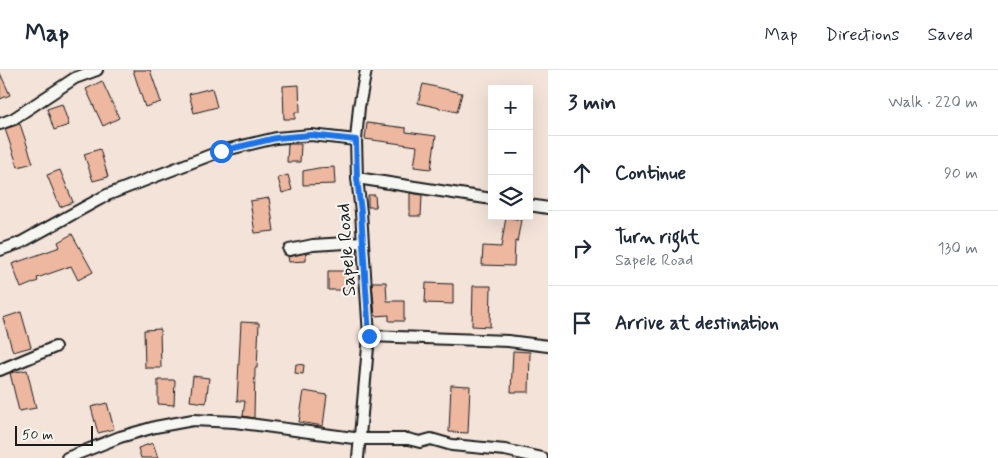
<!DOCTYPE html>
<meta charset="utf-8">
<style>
:root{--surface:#fff;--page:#f6f6f7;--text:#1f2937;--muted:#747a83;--line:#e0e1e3}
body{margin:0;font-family:Mynerve,sans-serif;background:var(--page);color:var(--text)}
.controls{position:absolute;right:15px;top:15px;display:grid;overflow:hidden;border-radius:0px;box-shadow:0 5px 20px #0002}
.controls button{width:45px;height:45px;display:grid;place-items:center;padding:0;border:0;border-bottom:1px solid var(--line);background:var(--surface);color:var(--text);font:25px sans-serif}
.scale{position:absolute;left:15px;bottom:12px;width:78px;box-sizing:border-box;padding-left:5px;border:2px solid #1c1c1c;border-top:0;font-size:14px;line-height:18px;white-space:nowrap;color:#1c1c1c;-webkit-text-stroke:4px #f6f6f2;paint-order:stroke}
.stop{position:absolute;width:15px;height:15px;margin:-11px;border:4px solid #1a73e8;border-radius:50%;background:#fff}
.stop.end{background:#1a73e8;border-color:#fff;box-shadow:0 1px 5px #0008}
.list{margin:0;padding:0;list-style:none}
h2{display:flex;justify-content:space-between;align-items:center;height:65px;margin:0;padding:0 20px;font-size:21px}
h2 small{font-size:16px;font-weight:400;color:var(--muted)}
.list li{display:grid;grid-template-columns:32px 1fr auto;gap:15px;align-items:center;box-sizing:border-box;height:75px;padding:0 20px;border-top:1px solid var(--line)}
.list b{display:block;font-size:19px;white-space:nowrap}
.list p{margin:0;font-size:16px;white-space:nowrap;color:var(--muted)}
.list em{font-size:16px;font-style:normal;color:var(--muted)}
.icon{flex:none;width:28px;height:28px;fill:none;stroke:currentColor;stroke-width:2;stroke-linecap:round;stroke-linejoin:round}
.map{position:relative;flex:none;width:548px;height:388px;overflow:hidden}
header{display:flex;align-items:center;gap:30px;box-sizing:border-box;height:70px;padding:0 25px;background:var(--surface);border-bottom:1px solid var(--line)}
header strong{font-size:24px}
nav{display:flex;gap:28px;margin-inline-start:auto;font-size:18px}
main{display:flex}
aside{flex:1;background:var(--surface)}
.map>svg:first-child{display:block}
</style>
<header>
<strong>Map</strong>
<nav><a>Map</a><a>Directions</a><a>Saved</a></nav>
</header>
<main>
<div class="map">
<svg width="548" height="388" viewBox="0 0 548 388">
<rect width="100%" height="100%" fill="#f3e3d9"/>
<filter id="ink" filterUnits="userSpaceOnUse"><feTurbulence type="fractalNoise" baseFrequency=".02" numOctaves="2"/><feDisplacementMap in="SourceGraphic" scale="10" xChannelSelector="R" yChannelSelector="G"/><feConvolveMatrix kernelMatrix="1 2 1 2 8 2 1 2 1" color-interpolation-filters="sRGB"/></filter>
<g filter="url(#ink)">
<g fill="#edb7a0" stroke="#1c1c1c">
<polygon points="133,0 150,0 161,32 145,37"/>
<polygon points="0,3 10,25 0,29"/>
<polygon points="102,11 119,48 103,56 86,19"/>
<polygon points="423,14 462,23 457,42 418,33"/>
<polygon points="299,15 300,42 295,42 295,49 284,49 283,16"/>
<polygon points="212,18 217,37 194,43 189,24"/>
<polygon points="62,34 69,55 54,60 47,39"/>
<polygon points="367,53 406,58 406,62 436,66 431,99 414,97 417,76 365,69"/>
<polygon points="20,54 33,93 18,97 5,59"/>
<polygon points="288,74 301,74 300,92 287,92"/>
<polygon points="100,79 108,107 93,111 84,84"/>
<polygon points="334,97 335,114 303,115 303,101 318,98"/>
<polygon points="60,100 73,132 60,137 47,105"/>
<polygon points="288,105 292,120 282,123 278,108"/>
<polygon points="410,123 422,125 421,146 410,146"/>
<polygon points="368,125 375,125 376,137 368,137"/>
<polygon points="269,128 274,161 255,163 250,131"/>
<polygon points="506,147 521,150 517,172 515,171 514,196 482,195 483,176 501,177"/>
<polygon points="72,164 93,202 78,210 71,196 37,208 38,211 21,218 12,194 60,177 58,172"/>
<polygon points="306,183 306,191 289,192 288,187"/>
<polygon points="328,201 348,201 349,220 328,220"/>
<polygon points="372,212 386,212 387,231 404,231 404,251 389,251 389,245 375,246"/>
<polygon points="426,213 453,214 453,234 425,233"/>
<polygon points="473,216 491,216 490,257 472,256"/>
<polygon points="21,242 31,277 13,282 3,248"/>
<polygon points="241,252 259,253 257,298 255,298 254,348 243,346 245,331 237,331"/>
<polygon points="160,259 161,298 145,298 144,260"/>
<polygon points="513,281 530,282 529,322 511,322"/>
<polygon points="296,294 304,295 303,304 295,303"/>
<polygon points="27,300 36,338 19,341 10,303"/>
<polygon points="193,306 209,308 206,333 190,331"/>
<polygon points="158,310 175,310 174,335 158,334"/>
<polygon points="451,315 470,316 468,363 449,362"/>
<polygon points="304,321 327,325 323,356 299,352"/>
<polygon points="107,333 114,359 98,363 91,337"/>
<polygon points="153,373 158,388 141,388 138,378"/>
</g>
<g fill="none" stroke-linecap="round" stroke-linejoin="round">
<g stroke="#1c1c1c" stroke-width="14">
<g id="street">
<polyline points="0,54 13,49 75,8 97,0"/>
<polyline points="357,108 492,129"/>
<polyline points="529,135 548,138"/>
<polyline points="0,180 20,173 107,125 221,81 276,68 311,65 356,70"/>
<polyline points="289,180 313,175 362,172"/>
<polyline points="369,266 508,271 548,276"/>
<polyline points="0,300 55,277"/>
<polyline points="67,388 120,367 155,357 193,350 235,352 361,369 408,369 420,372 431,369 452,375 505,380 542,388"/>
<polyline points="358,388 369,266 361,142 357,108 356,70 359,37 366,0"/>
</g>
</g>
<use href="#street" stroke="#f6f6f2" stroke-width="10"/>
</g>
</g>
<g fill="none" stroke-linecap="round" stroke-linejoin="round" filter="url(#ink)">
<polyline stroke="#1a73e8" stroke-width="6" points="221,81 276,68 311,65 356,70 357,108 361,142 369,266"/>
</g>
<g text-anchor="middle" stroke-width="4" stroke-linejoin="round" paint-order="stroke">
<g font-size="19" fill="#1c1c1c" stroke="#f6f6f2">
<text transform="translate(345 180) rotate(-94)" y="7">Sapele Road</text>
</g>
</g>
</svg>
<div class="controls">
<button>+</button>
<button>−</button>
<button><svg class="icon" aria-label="layers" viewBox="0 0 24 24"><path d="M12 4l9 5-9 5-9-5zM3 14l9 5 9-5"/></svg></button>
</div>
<div class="scale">50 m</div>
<div class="stop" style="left:221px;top:81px"></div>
<div class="stop end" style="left:369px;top:266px"></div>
</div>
<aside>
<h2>3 min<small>Walk · 220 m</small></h2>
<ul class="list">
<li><svg class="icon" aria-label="ahead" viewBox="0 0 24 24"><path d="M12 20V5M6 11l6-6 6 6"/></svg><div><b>Continue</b></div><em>90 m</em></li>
<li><svg class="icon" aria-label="right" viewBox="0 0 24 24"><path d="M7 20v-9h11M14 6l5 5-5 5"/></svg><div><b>Turn right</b><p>Sapele Road</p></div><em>130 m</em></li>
<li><svg class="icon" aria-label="arrive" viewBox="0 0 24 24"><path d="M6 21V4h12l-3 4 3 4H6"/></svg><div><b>Arrive at destination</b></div></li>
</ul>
</aside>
</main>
